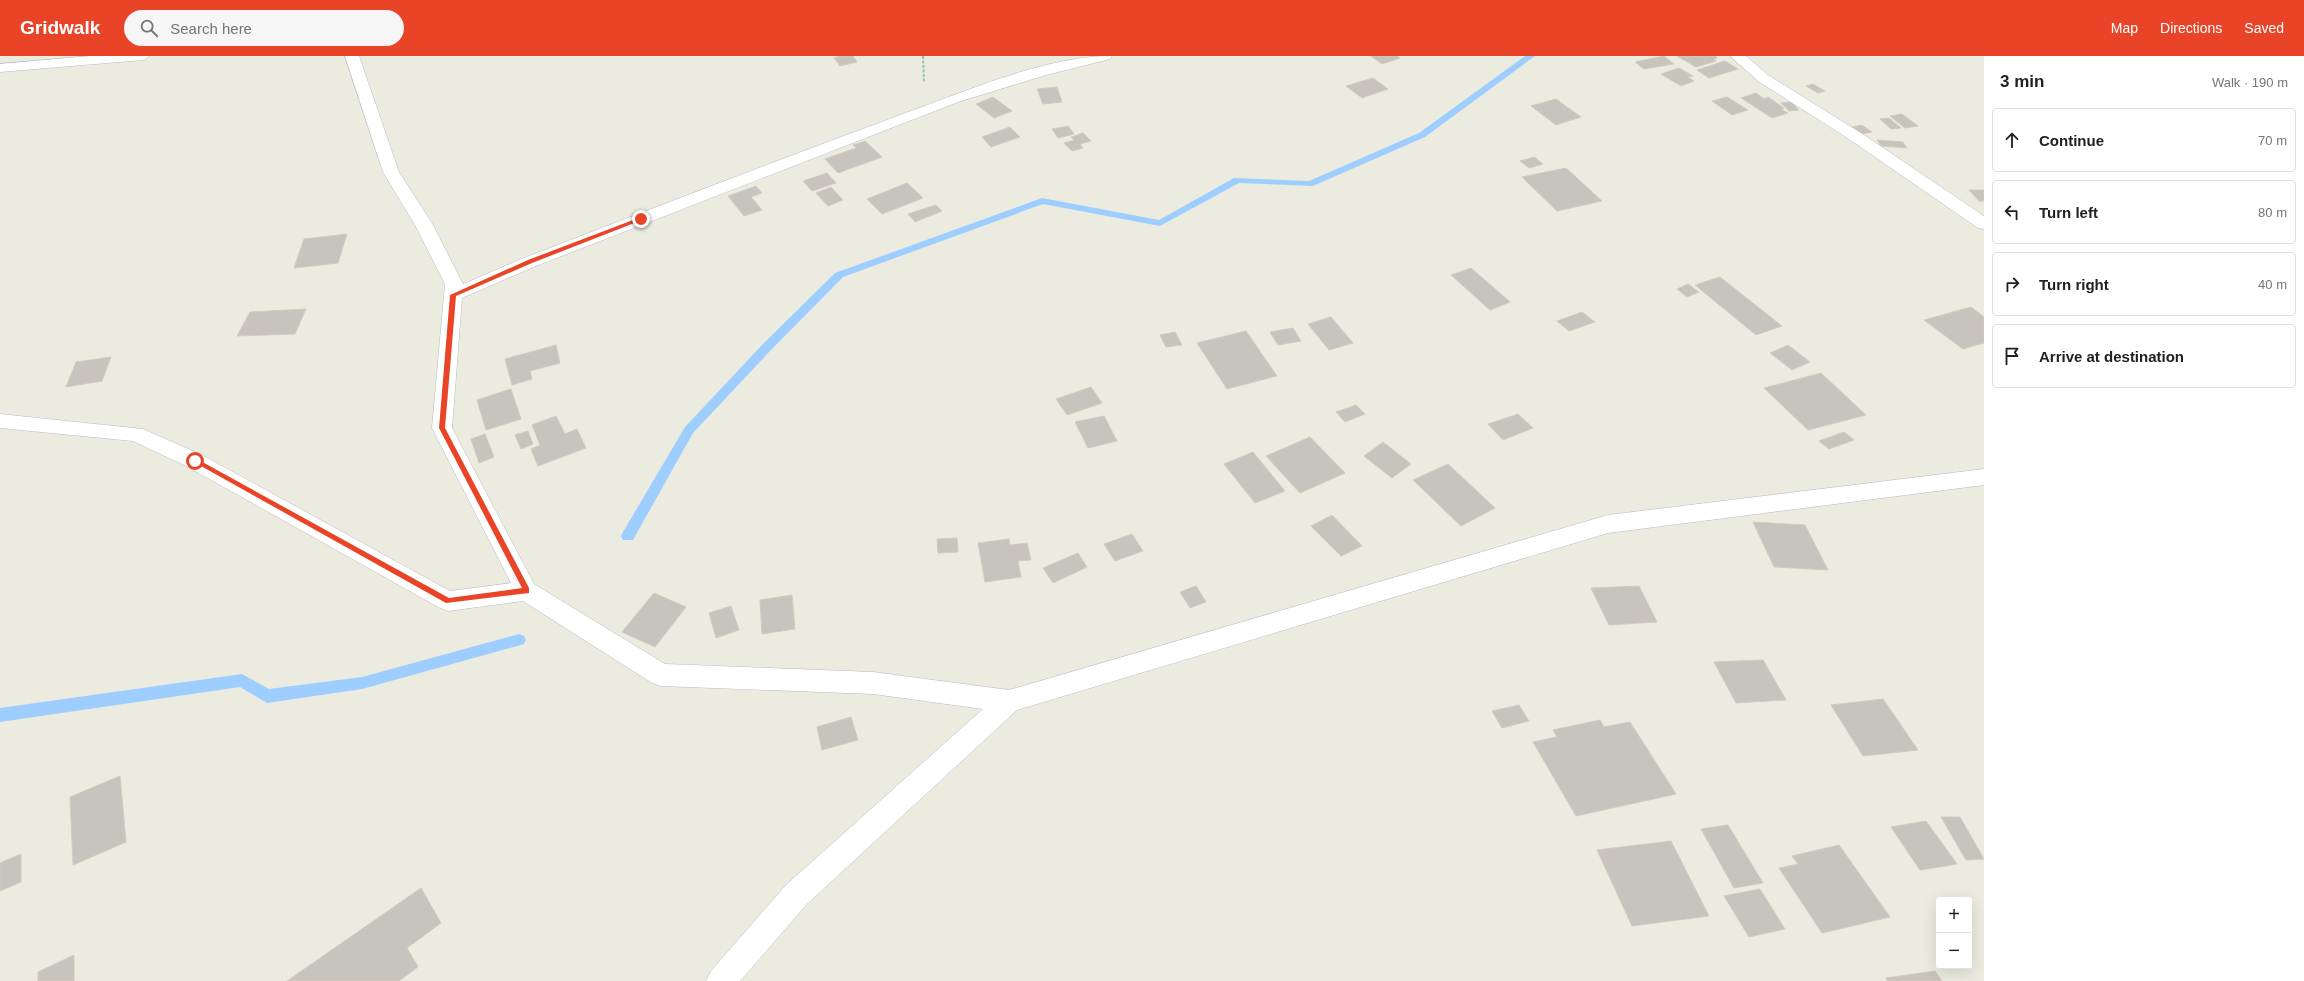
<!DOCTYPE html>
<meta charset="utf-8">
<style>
:root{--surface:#fff;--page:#f6f6f6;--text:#202124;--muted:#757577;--line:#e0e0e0;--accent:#ea4428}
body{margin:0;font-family:Helvetica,sans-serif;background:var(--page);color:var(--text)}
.controls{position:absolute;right:12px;bottom:12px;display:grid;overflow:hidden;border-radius:4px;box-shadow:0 4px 16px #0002}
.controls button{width:36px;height:36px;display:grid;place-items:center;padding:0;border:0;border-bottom:1px solid var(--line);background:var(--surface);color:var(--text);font:20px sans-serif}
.stop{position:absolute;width:12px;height:12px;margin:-9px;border:3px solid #ea4428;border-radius:50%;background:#fff}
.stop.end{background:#ea4428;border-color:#fff;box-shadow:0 1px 4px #0008}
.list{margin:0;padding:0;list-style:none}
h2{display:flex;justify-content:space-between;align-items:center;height:52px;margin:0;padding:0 16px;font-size:17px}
h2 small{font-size:13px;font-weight:400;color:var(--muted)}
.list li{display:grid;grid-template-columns:26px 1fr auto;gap:12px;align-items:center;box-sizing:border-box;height:64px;margin:0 8px 8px;padding:0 8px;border:1px solid var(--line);border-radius:4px}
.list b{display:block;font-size:15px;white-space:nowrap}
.list em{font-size:13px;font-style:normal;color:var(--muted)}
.icon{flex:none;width:22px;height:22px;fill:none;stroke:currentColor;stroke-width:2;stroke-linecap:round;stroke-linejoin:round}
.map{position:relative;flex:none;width:1984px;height:925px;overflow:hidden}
header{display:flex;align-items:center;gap:24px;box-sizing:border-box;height:56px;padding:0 20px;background:var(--accent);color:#fff}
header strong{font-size:19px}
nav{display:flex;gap:22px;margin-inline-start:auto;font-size:14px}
.search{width:280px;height:36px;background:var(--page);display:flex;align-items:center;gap:10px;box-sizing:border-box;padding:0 14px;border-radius:22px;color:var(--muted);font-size:15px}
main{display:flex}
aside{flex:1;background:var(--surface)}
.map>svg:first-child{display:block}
</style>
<header>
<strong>Gridwalk</strong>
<div class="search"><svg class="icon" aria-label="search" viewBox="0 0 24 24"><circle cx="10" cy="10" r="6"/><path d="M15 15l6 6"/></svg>Search here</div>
<nav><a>Map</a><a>Directions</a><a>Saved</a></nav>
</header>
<main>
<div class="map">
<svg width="1984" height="925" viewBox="0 0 1984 925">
<rect width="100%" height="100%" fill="#ecebe0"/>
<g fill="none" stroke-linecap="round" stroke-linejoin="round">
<g fill="#9eceff" fill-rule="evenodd">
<polygon points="1525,0 1535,0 1425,81 1313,130 1239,127 1160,170 1043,148 843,221 770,295 693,377 633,484 623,484 621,480 623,476 685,371 762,289 835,217 1042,142 1159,164 1234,122 1309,125 1419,77"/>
<polygon points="519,578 524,580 526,584 524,588 362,633 267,647 240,631 0,666 0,652 242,618 269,633 362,621"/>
</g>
</g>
<g fill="#c7c4bd" stroke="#d1ccbf">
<polygon points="840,0 853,0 857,6 840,10 834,2"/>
<polygon points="1371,0 1397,0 1400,2 1382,8"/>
<polygon points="1664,0 1674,8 1644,13 1635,6"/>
<polygon points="1677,0 1715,0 1717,2 1713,3 1716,5 1696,11"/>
<polygon points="1725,5 1738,13 1709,22 1697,14"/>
<polygon points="1679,12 1693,20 1688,21 1694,25 1681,30 1661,18"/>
<polygon points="1373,22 1388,33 1362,42 1346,30"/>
<polygon points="1813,28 1825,35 1818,37 1806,30"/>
<polygon points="1057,31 1062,46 1043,48 1037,33"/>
<polygon points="1756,37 1764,43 1768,41 1784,52 1781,53 1788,57 1772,62 1741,42"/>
<polygon points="993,41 1012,55 994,62 976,48"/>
<polygon points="1727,41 1748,54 1732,59 1712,45"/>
<polygon points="1556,43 1581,61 1556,69 1531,50"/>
<polygon points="1791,46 1799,54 1789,55 1781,47"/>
<polygon points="1902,58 1918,70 1905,72 1890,60"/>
<polygon points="1889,62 1901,72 1891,73 1880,63"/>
<polygon points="1862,69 1872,76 1862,78 1852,71"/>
<polygon points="1068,70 1074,78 1058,82 1052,73"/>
<polygon points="1010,71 1020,81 991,91 982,81"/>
<polygon points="1083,77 1091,85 1080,88 1083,92 1072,95 1064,87 1074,84 1071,81"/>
<polygon points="1877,84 1903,86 1907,92 1881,90"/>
<polygon points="865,85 882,101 838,117 825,103 856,92 853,89"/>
<polygon points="1534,101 1543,108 1529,112 1520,105"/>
<polygon points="1566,112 1602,145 1557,155 1522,121"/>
<polygon points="827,117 836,127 812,135 803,125"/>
<polygon points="907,127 923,142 882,158 867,143"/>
<polygon points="756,130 762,137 751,141 762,154 744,160 728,140"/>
<polygon points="831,131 843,144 828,150 816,137"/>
<polygon points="1969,134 1984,134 1984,145 1979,145"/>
<polygon points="936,149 942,155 915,166 908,158"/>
<polygon points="347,178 338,207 294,212 304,183"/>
<polygon points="1471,212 1510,246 1490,254 1451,219"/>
<polygon points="1720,221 1782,270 1756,279 1695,229"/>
<polygon points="1688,228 1699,236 1687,241 1677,233"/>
<polygon points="1971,251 1984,261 1984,287 1963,293 1924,264"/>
<polygon points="306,253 295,278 237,280 250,256"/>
<polygon points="1582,256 1595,266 1569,275 1557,265"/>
<polygon points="1331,261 1353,287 1329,294 1308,268"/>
<polygon points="1293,272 1301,285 1278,289 1270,276"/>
<polygon points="1246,275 1277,320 1227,333 1197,287"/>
<polygon points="1175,276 1182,289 1166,291 1160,279"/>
<polygon points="556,289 560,307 530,315 532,323 512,329 505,303"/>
<polygon points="1788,289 1810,306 1792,314 1770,297"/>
<polygon points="111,301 102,325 66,331 76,306"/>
<polygon points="1821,317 1866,359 1808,374 1764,332"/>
<polygon points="1091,331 1102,347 1067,359 1056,343"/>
<polygon points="511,333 521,363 486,374 477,344"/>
<polygon points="1356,349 1365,358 1345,366 1336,356"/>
<polygon points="1518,358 1533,372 1503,384 1488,368"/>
<polygon points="556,360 565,378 577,373 586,392 538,410 531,393 540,389 532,369"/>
<polygon points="1104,360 1117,385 1088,392 1075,366"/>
<polygon points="528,375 533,388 521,393 515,379"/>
<polygon points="1844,376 1854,384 1829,393 1819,385"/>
<polygon points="485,378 494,401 479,407 471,383"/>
<polygon points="1310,381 1345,417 1300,437 1266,400"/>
<polygon points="1383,386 1411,408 1392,422 1364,400"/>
<polygon points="1253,396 1285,435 1255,447 1224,408"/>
<polygon points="1448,408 1495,452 1461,470 1413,424"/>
<polygon points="1332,459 1362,490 1341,500 1311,470"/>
<polygon points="1753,466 1805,469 1828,514 1774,511"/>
<polygon points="1132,478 1143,495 1115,505 1104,488"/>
<polygon points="957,482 958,496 938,497 937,483"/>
<polygon points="1009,483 1010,489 1027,487 1031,504 1018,505 1021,521 985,526 978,487"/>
<polygon points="1078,497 1087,511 1053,527 1043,512"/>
<polygon points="1196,530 1206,546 1190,552 1180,536"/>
<polygon points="1639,530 1657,566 1609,569 1591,532"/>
<polygon points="654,537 686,551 655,591 622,576"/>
<polygon points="792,539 795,573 762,578 760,544"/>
<polygon points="731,550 739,574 716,582 709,557"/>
<polygon points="1763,604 1786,644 1736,647 1714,606"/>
<polygon points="1883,643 1918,694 1863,700 1831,649"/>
<polygon points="1519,649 1529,665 1502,672 1492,655"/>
<polygon points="851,661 858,684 822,694 817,671"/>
<polygon points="1600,664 1604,671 1630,666 1676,738 1576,760 1533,686 1557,681 1553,674"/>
<polygon points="120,720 126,786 73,809 70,741"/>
<polygon points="1941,761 1960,761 1984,803 1966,804"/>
<polygon points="1926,765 1957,808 1920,814 1891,771"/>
<polygon points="1728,769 1763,827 1734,832 1701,773"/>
<polygon points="1671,785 1709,860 1632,870 1597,794"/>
<polygon points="1839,789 1890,861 1822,877 1779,812 1798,808 1792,800"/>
<polygon points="21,798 21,826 0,835 0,807"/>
<polygon points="421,832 441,867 407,892 418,911 399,925 287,925"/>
<polygon points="1760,833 1785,873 1749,881 1724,840"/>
<polygon points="74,899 74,925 38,925 38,916"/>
<polygon points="1935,915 1942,925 1887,925 1886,922"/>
</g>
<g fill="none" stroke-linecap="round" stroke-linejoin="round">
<g stroke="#b8bac0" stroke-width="1">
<g id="minor">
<polygon points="90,0 150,0 143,4 0,16 0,8"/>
<path d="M345 0H359L399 116 433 169 463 228 524 202C653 152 781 103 911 55 972 33 1047 0 1112 0L1110 3 1046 19 958 46 536 210 462 242 452 372 534 528 665 608 873 616 1009 634 1608 459 1984 413V429L1608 477 1017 654 807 848 740 925H706L711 915 787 828 983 653 873 638 661 630 652 627 523 545 448 555 440 552 188 411 133 385 0 372V358L143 373 202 399 450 535 511 527 432 372 445 228 415 169 383 116Z"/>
<polygon points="1730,0 1746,0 1768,19 1861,77 1984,160 1984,173 1978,172 1849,83 1758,25"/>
</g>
</g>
<polyline stroke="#95c6a6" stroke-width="2" stroke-dasharray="3 1.5" stroke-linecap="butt" points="923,0 924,26"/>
<use href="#minor" fill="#fff" fill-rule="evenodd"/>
</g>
<polygon fill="#ea4428" points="641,161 642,164 532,207 456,240 445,372 529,532 529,537 446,547 192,405 197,403 449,542 522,532 439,372 450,239 528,204"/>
</svg>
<div class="controls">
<button>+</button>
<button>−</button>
</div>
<div class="stop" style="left:195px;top:405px"></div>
<div class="stop end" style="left:641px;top:163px"></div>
</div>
<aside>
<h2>3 min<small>Walk · 190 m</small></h2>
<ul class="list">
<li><svg class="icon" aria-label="ahead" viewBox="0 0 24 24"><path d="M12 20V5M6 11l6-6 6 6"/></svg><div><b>Continue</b></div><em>70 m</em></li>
<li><svg class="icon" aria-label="left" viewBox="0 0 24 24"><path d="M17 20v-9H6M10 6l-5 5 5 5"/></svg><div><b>Turn left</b></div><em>80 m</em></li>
<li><svg class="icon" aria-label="right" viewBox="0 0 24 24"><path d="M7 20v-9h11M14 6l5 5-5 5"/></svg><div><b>Turn right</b></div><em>40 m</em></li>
<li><svg class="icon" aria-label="arrive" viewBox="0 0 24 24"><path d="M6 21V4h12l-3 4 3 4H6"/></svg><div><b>Arrive at destination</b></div></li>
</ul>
</aside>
</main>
